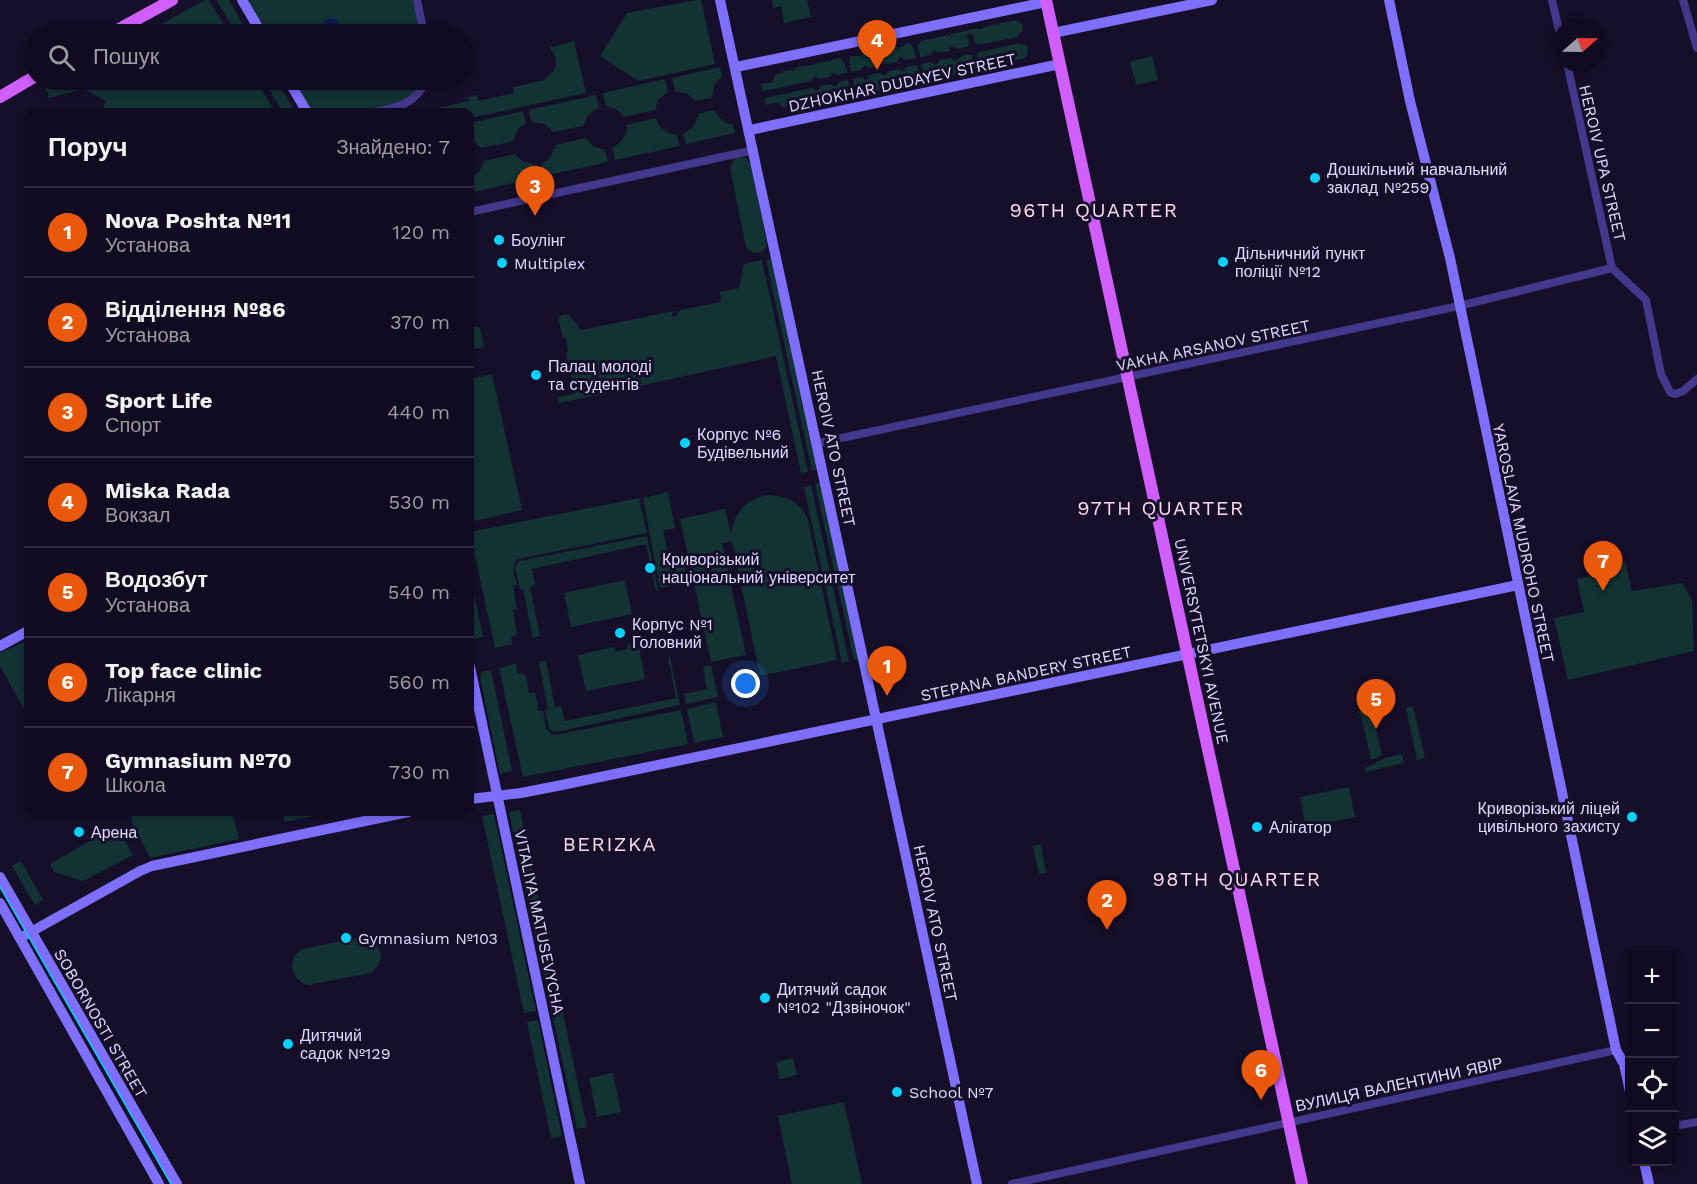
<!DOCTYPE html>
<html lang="uk">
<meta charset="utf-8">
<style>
:root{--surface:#100b20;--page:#1e192d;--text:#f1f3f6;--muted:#9c9ba5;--line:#302b3e;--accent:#ea580c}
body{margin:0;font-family:"Work Sans",sans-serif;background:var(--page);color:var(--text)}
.controls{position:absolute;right:18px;bottom:18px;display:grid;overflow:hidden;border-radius:12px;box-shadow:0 3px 9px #0003}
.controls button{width:54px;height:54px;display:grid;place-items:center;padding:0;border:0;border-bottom:2px solid var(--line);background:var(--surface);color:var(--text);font:30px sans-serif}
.compass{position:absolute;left:1553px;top:18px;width:54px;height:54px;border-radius:50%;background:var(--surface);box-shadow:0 3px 9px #0003;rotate:70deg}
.you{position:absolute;left:746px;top:684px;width:21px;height:21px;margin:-15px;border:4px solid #fff;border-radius:50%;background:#1a73e8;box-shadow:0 0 0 9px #1a73e833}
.badge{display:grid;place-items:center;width:39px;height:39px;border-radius:50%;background:var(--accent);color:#fff;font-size:20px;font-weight:700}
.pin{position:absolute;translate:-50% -50px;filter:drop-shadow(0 2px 3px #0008)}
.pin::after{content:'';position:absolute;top:32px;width:21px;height:18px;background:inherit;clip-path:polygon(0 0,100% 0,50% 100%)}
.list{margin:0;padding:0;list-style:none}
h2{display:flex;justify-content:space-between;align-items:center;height:78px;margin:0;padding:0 24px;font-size:26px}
h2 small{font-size:20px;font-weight:400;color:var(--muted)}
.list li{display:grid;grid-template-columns:39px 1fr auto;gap:18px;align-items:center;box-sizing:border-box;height:90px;padding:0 24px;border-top:2px solid var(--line)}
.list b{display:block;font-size:22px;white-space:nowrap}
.list p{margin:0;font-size:20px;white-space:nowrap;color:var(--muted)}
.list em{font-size:20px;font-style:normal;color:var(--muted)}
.icon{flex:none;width:33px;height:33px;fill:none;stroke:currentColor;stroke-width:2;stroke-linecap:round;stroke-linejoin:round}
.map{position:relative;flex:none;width:1697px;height:1184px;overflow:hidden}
.search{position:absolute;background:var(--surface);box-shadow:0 3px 9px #0003;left:24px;top:24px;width:450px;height:66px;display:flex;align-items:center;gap:15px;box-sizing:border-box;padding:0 21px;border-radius:33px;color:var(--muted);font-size:22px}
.panel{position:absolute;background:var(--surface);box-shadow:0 3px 9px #0003;left:24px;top:108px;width:450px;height:708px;border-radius:12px}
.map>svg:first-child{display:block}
</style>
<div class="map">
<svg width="1697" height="1184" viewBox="0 0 1697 1184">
<rect width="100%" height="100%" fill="#160f2a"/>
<g fill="#123234">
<polygon points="205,0 209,0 229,34 143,34"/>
<polygon points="216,0 229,0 248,33 237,34"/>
<polygon points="242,0 417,0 424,34 262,34"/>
<polygon points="696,0 701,0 715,64 638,81 600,56 627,13"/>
<polygon points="772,0 807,0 811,17 784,23 781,6 773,8"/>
<polygon points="1017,20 1022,24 1023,30 1017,37 979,45 975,43 973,34 966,35 970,45 967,47 957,49 952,46 949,48 949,51 938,53 934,50 930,55 920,57 918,46 920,41 929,39 931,40 933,38 948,35 950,36 951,34 978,28 980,30 982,28 996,24 999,25 1000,23"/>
<path d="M574 41 586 93 470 118V112H421L469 101 468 97 477 95 478 101 514 93 513 87 545 80V78C559 71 559 57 549 48Z"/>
<polygon points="909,43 913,47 916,58 906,60 900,57 897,62 887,64 882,61 879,66 869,68 865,65 861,70 851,72 849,61 851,56 861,56 863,53 878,50 880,52 881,49 896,46 898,48"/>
<path d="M1019 43 1027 46 1028 52 1025 58 1009 62 1007 61 1005 63 991 66 989 65 987 67 960 73 958 71 957 74 942 77 939 75 938 78 928 80 924 76 921 64 931 62 936 65 940 60 950 58 955 61C963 58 960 53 972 55L973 65 979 63 977 54 980 52Z"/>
<polygon points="1152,56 1158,80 1136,85 1130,62"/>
<polygon points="839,58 844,62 847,73 837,75 833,72 829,77 819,79 815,76 811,81 763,91 761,84 773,82 775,75 783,73 783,71 794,70 795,68 810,65 812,66 813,64 828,61 830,62 831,60"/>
<polygon points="917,65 920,77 917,82 907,83 905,85 890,88 888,87 887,89 872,92 870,91 868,93 860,94 855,91 853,79 862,77 866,80 870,75 880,73 885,76 889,71 899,69 903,72 907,67"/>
<polygon points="720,67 722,76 714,85 712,98 695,101 688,94 675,91 672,78"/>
<polygon points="665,79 668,92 658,100 655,110 624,117 616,109 606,106 603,93"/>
<polygon points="61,80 256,80 275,112 101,112 106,101 84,89 49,98 46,89"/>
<polygon points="263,80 276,80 296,112 283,112"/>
<polygon points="288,80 427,80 415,98 375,112 307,112"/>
<polygon points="848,80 851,92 848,97 838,97 837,100 822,103 820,101 819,103 804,107 802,105 792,110 791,105 783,107 778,102 766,105 765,98 812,88 817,91 821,86 830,84 836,87 839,82"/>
<polygon points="596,95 599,107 588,115 583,126 553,132 545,124 531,122 529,110"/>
<polygon points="713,110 724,122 733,125 735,133 686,144 683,134 693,127 699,114"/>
<polygon points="523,111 526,123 518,129 513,141 481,148 470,138 470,123"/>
<path d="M651 119H656C659 129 667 133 677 135L679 146 615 160 612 148C621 143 628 135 627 125Z"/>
<polygon points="586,138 594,147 605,150 608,162 544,176 541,164 550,158 556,145"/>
<polygon points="515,154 522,161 536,165 539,177 470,193 470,178 479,172 484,161"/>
<path d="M738 157 747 158 752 166 767 245C763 255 752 256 746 247L730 168 734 159Z"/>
<polygon points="771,259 817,470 812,471 766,260"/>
<polygon points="762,260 808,472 801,473 776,356 621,390 622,387 618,391 559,403 558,397 574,394 566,353 568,352 566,338 563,338 558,317 565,314 570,316 581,330 674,311 671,316 676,316 680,310 721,302 720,292 739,288 744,264"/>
<polygon points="470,325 480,328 484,347 470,350"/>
<polygon points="492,374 522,510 470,522 470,379"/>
<polygon points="820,483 859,659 854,660 815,484"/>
<polygon points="811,485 849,661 842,663 804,487"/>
<polygon points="668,492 675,528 663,531 669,559 682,556 686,576 669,581 670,586 660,588 643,498"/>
<path d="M769 495C788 497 800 502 808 520L837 660 760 676 732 541 722 543 746 655 711 662 680 519 725 509 731 534C734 513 747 498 769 495Z"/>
<path d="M639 498 647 533 518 559C510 566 515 576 517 585L513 586 517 609 513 610 517 632 515 636 511 637 512 644 495 648 470 532Z"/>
<polygon points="647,536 658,590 656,591 646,544 532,569 535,585 530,587 540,636 533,638 523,589 520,589 515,567 519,561"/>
<polygon points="1625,561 1632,591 1682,583 1692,600 1694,651 1568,680 1554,618 1584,612 1577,579 1591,576 1590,568"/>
<polygon points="470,574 483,637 475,639 473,634 470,632"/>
<polygon points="625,580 632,614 571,627 564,593"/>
<polygon points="28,640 28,716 0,666 0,653"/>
<polygon points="638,642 645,679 586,691 578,655 614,647 615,652 628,649 627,645"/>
<polygon points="668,657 670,657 680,705 556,732 552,731 549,728 545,710 548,709 539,662 546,661 555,707 561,706 565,721 676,698"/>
<polygon points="516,664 518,674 522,673 526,676 529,693 535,692 539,711 543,711 546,728 551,734 556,735 681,710 688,744 523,777 499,668"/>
<polygon points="711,665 718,697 686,704 684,694 707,689 703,667"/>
<polygon points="491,670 512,771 500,774 480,677 482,672"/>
<polygon points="716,702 723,737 694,743 687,709"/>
<polygon points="1413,706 1425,758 1417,760 1406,708"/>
<polygon points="1369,710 1370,712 1372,712 1382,755 1371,760 1361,715 1357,712"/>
<polygon points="1402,754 1404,763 1365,772 1365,768 1385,758"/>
<polygon points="1349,787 1355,817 1306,827 1300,797"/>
<polygon points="520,810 587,1127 577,1129 509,812"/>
<polygon points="139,812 232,812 239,839 150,858 131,820 132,816"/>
<polygon points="282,812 327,812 327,813 285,822"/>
<polygon points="494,814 536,1011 524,1013 482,816"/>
<polygon points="116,826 133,855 83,881 54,872 50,864"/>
<polygon points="1041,844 1046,873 1039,874 1033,846"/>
<polygon points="21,861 43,900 35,905 12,866"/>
<path d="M358 938 372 941 378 947 381 956 379 965 371 973 308 985C290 979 286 960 302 949Z"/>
<polygon points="538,1020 562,1136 551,1138 527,1022"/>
<polygon points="793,1058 797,1075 780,1079 776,1062"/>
<polygon points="613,1073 621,1112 597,1117 589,1078"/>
<polygon points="844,1102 862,1184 792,1184 778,1116"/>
</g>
<circle fill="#081b4a" cx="331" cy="27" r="9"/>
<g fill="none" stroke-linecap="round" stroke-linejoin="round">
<g stroke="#43388b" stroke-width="8">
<polyline points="417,0 424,34"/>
<polyline points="1552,0 1562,43"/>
<polyline points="1683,0 1697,48"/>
<polyline points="1567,63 1612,268"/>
<path d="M375 112C398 108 416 103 427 80"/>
<polyline points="470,212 754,150"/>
<polyline points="1612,268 1646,300 1661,374 1670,392 1675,394 1683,391 1697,379"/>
<polyline points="818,443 1459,306 1612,268"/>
<polyline points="1674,1126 1697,1122"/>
<polyline points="1012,1184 1616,1050"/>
</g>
<g stroke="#7f6fff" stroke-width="10">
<polyline points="242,0 262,34"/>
<polyline points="720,0 977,1184"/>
<polyline points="1389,0 1410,101 1450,258 1616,1050 1624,1064 1630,1092"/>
<polyline points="1053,33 1212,0"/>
<polyline points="736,67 1046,2"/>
<polyline points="288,80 307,112"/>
<polyline points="750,130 1060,64"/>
<polyline points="0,646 28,631"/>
<polyline points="470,667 580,1184"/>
<polyline points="470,799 521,793 562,785 1518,585"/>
<polyline points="0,877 177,1184"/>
<polyline points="0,903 159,1184"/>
<polyline points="20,938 140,871 152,866 408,812"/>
<polyline points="1644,1162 1649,1184"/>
</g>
<g stroke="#d15fff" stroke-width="12">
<polyline points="1046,0 1302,1184"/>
<polyline points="110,34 172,0"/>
<polyline points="0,97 34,77"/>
</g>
<polyline stroke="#04d1ff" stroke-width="1.5" points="0,887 171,1184"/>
</g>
<g fill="#04d1ff" stroke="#160f2a" stroke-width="2">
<circle cx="1315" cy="178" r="6"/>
<circle cx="499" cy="240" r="6"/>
<circle cx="1223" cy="262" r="6"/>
<circle cx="502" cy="263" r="6"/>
<circle cx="536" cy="375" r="6"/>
<circle cx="685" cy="443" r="6"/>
<circle cx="650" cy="568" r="6"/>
<circle cx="620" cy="633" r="6"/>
<circle cx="1632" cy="817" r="6"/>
<circle cx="1257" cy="827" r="6"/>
<circle cx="79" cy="832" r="6"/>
<circle cx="346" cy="938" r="6"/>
<circle cx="765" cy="998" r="6"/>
<circle cx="288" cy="1044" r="6"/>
<circle cx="897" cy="1092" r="6"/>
</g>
<g text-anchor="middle" stroke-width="6" stroke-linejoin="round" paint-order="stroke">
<g font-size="16" fill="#e0d8ff" stroke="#160f2a">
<text transform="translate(902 82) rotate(-12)" y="6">DZHOKHAR DUDAYEV STREET</text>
<text transform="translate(1603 163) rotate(77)" y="6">HEROIV UPA STREET</text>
<text transform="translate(1213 345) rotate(-12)" y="6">VAKHA ARSANOV STREET</text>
<text transform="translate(834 448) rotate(78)" y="6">HEROIV ATO STREET</text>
<text transform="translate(1524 543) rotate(78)" y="6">YAROSLAVA MUDROHO STREET</text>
<text transform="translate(1202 641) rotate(78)" y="6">UNIVERSYTETSKYI AVENUE</text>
<text transform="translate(1026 673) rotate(-12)" y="6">STEPANA BANDERY STREET</text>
<text transform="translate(540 922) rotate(78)" y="6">VITALIYA MATUSEVYCHA</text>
<text transform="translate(936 923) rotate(78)" y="6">HEROIV ATO STREET</text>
<text transform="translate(101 1023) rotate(60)" y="6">SOBORNOSTI STREET</text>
<text transform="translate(1399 1084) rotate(-12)" y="6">ВУЛИЦЯ ВАЛЕНТИНИ ЯВІР</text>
</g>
<g font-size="16" fill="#e0d8ff" stroke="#160f2a" text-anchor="start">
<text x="1327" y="175">Дошкільний навчальний<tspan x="1327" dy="18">заклад №259</tspan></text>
<text x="511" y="246">Боулінг</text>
<text x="1235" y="259">Дільничний пункт<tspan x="1235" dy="18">поліції №12</tspan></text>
<text x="514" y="269">Multiplex</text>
<text x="548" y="372">Палац молоді<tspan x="548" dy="18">та студентів</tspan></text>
<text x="697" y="440">Корпус №6<tspan x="697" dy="18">Будівельний</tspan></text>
<text x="662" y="565">Криворізький<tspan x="662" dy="18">національний університет</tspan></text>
<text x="632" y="630">Корпус №1<tspan x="632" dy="18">Головний</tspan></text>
<text x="1620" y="814" text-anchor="end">Криворізький ліцей<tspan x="1620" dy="18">цивільного захисту</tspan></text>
<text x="1269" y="833">Алігатор</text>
<text x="91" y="838">Арена</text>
<text x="358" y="944">Gymnasium №103</text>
<text x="777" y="995">Дитячий садок<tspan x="777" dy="18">№102 "Дзвіночок"</tspan></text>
<text x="300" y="1041">Дитячий<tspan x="300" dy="18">садок №129</tspan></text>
<text x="909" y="1098">School №7</text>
</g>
<g font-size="20" letter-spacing="1.5" fill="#ffdaee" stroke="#160f2a">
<text x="1094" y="217">96TH QUARTER</text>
<text x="1161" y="515">97TH QUARTER</text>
<text x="610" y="851">BERIZKA</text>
<text x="1237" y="886">98TH QUARTER</text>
</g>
</g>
</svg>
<div class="controls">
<button>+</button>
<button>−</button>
<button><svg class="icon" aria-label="locate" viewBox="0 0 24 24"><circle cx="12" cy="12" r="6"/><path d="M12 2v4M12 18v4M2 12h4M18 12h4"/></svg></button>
<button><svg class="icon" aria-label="layers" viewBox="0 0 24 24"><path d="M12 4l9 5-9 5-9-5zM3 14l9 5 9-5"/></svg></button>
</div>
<svg class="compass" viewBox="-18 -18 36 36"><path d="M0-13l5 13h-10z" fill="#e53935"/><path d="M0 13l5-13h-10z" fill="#9c9ba5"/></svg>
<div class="you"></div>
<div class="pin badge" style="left:887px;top:696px">1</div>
<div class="pin badge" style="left:1107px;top:930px">2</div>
<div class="pin badge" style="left:535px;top:216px">3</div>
<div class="pin badge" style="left:877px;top:70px">4</div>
<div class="pin badge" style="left:1376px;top:729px">5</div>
<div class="pin badge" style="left:1261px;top:1100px">6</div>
<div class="pin badge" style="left:1603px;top:591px">7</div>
<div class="search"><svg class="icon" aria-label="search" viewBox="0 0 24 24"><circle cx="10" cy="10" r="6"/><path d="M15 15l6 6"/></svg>Пошук</div>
<section class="panel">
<h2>Поруч<small>Знайдено: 7</small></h2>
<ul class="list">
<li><span class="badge">1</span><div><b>Nova Poshta №11</b><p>Установа</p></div><em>120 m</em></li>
<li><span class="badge">2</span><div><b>Відділення №86</b><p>Установа</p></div><em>370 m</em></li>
<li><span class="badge">3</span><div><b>Sport Life</b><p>Спорт</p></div><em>440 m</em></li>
<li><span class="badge">4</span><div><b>Miska Rada</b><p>Вокзал</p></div><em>530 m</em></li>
<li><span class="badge">5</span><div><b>Водозбут</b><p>Установа</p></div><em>540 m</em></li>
<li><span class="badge">6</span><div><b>Top face clinic</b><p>Лікарня</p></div><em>560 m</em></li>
<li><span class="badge">7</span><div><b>Gymnasium №70</b><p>Школа</p></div><em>730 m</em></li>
</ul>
</section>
</div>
